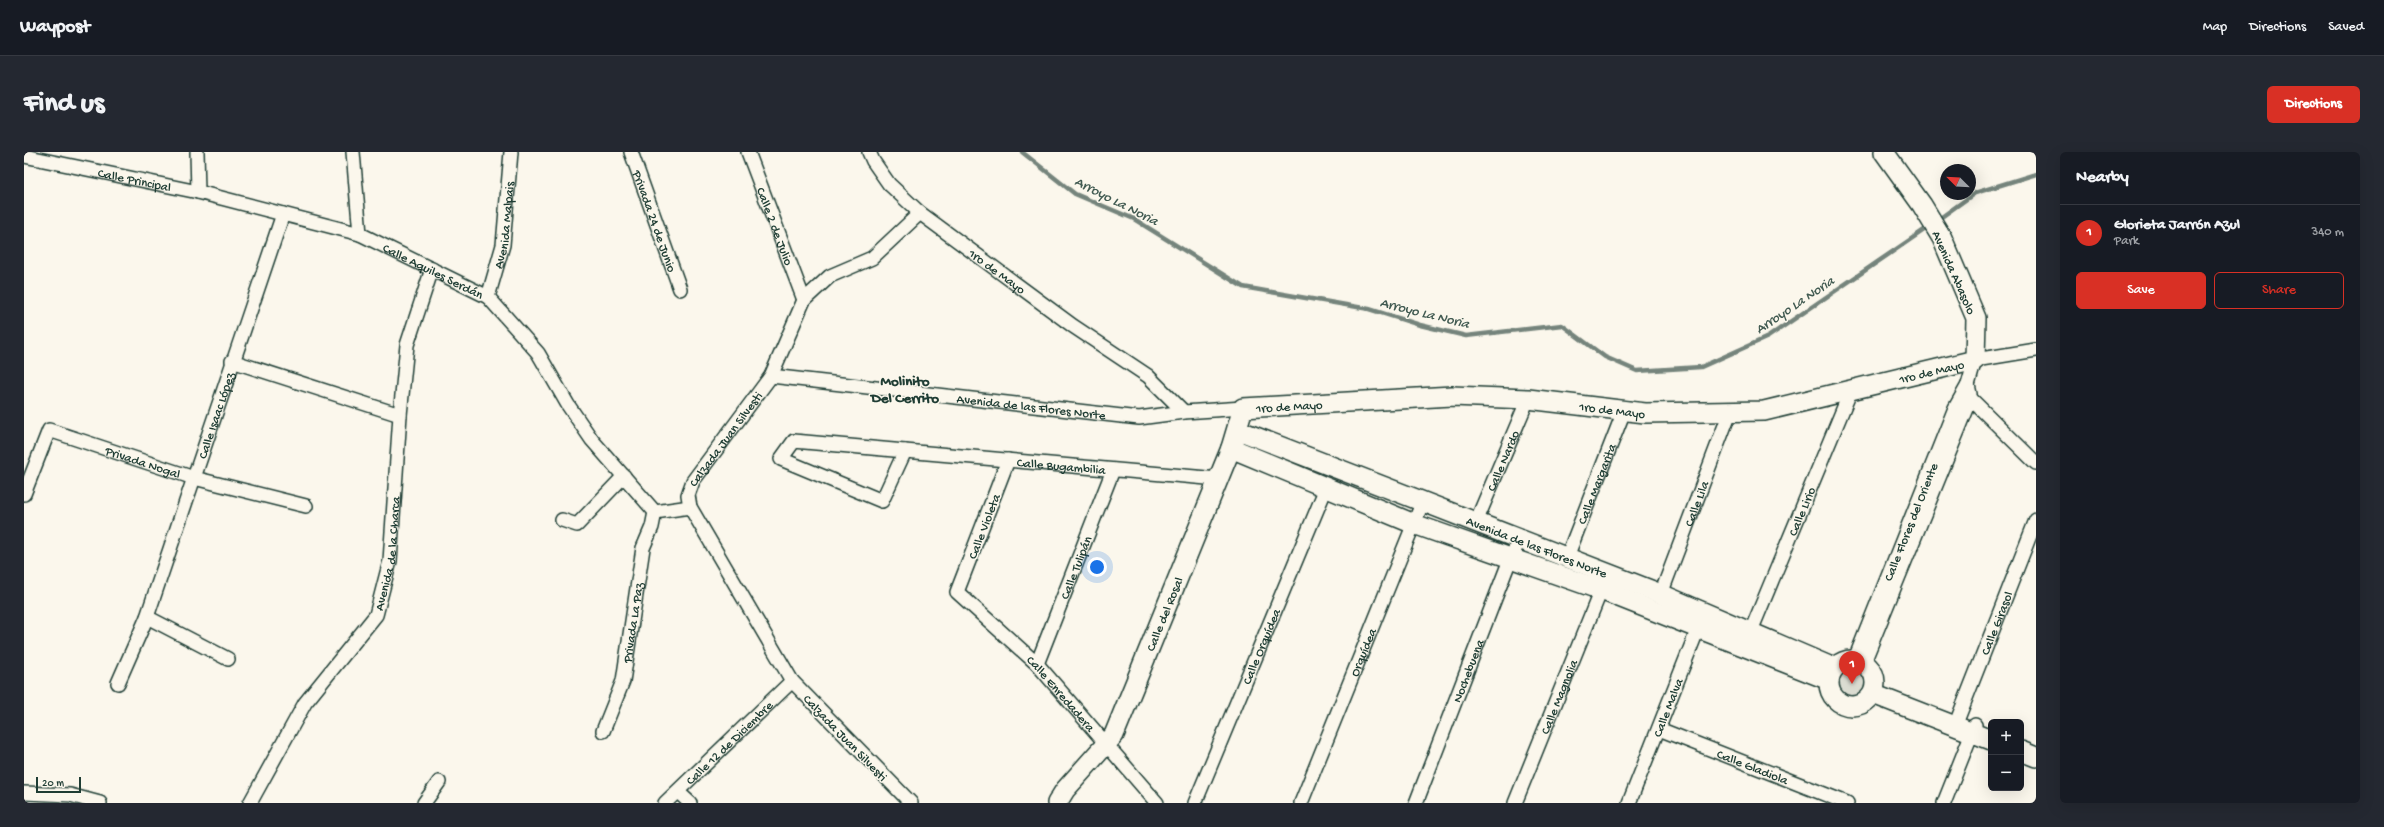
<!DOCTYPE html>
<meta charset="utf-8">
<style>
:root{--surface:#171b24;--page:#242831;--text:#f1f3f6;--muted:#9ea1a6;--line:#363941;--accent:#d93025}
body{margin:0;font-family:"Gochi Hand",sans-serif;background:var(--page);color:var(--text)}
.controls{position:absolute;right:12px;bottom:12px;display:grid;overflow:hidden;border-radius:6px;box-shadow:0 4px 16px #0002}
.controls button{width:36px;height:36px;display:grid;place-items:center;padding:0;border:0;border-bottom:1px solid var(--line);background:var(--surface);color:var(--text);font:20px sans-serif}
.compass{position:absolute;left:1916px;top:12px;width:36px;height:36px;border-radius:50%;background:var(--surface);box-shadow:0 4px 16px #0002;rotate:294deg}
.scale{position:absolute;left:12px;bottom:10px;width:45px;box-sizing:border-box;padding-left:4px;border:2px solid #1f3d34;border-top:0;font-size:11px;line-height:14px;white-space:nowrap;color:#1f3d34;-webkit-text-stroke:3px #fbf7ec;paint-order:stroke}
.you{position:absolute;left:1073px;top:415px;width:14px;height:14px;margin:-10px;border:3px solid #fff;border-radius:50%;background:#1a73e8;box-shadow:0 0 0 6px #1a73e833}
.badge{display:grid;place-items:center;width:26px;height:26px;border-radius:50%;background:var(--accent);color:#fff;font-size:13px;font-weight:700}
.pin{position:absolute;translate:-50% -33px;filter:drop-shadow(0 1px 2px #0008)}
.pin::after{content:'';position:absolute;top:21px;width:14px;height:12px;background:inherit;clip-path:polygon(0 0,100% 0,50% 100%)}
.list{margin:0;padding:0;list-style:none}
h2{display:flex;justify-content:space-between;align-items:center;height:52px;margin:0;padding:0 16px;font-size:17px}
h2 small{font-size:13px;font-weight:400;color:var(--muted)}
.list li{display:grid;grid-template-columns:26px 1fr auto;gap:12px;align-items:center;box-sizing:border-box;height:56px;padding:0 16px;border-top:1px solid var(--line)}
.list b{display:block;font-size:15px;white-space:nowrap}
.list p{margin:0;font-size:13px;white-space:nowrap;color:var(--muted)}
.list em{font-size:13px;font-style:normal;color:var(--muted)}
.actions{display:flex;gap:8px;padding:12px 16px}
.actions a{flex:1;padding:9px 0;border:1px solid var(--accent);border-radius:6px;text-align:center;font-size:14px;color:var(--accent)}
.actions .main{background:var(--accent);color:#fff}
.map{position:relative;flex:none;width:2012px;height:651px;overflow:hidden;border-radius:6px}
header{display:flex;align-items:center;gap:24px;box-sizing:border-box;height:56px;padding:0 20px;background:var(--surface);border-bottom:1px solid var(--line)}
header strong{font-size:19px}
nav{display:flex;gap:22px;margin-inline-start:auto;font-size:14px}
.intro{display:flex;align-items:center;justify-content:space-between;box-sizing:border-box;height:96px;padding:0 24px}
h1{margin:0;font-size:28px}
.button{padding:10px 18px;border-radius:6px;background:var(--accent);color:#fff;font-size:14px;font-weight:700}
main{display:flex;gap:24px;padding:0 24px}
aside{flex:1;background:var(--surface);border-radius:6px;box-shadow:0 4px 16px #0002}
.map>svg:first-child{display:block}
</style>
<header>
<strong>Waypost</strong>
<nav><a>Map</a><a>Directions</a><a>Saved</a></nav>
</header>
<div class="intro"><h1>Find us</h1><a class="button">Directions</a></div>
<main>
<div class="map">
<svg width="2012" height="651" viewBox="0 0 2012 651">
<rect width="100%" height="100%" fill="#fbf7ec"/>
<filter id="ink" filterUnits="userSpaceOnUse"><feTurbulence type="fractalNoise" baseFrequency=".025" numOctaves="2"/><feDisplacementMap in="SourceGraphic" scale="8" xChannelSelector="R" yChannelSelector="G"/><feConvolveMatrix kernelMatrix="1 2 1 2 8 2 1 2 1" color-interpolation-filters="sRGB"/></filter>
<g filter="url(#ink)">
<polygon fill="#dbdcd1" stroke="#7d8c82" points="1839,510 1849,542 1816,550 1807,523"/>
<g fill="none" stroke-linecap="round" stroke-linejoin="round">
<g stroke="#74847b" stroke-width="4.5">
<polyline points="998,0 1051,42 1110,67 1219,135 1345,157 1396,173 1442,184 1538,173 1581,205 1613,219 1677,215 1744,185 1906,74"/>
<polyline points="1912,69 1951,41 2012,22"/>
</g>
<g stroke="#1f3d34" stroke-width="16">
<g id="street">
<polyline points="173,0 174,40"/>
<polyline points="329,0 336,82"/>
<path id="s1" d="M607 0 656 137"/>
<path id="s2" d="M724 0 780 148"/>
<path id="s3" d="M845 0 849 9 865 32 896 61 1049 174 1124 224 1160 260"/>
<path id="s4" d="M0 4 174 40 336 82 464 145 514 201 544 253 568 288 631 360 666 355"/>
<path id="s5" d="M464 145 479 93 487 0"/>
<polyline points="208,209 376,263"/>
<path id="s6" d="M747 224 1115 266 1160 260 1219 256"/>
<polyline points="1946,242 1944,233 1951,208 2012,198"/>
<polyline points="1947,247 2012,311"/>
<polygon points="770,289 881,299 858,349 757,307"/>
<path id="s7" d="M881 299 1194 327"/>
<path id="s8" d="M984 308 933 440 1013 512 1133 651"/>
<path id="s9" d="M0 342 25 278 170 326 282 354"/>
<polyline points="538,368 553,373 600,324"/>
<path id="s10" d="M1452 370 1504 247"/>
<path id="s11" d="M1543 405 1600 259"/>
<path id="s12" d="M1637 442 1706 260"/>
<polyline points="123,465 204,507"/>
<path id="s13" d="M1727 479 1827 238"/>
<path id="s14" d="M1831 507 1931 256 1944 233"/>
<polyline points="1840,510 1947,247"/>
<path id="s15" d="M1013 512 1089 318"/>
<path id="s16" d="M94 531 123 465 259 62"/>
<path id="s17" d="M1931 574 2012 368"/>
<path id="s18" d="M1635 577 1823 651"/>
<path id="s19" d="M579 579 599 529 619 396 628 375 631 360"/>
<polyline points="654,640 666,651"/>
<polyline points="0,641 46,643 76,651"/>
<path id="s20" d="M226 651 281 551 352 463 366 409 376 263 383 193 408 117"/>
<polyline points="400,651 415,630"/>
<path id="s21" d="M641 651 768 529"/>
<path id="s22" d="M887 651 768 529 666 355 664 343 669 329 747 224 780 148 806 124 848 106 896 61"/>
<path id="s23" d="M1171 651 1302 336"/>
<path id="s24" d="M1277 651 1399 349"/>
<path id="s25" d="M1392 651 1487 405 1496 387"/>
<path id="s26" d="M1491 651 1577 438"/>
<path id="s27" d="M1605 651 1677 469"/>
<polyline points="1920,651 1951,573"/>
</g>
</g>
<g stroke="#1f3d34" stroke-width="22">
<g id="secondary">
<path id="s28" d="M1214 278 1637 442 1810 516"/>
<polyline points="1207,296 1390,372 1577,438 1805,528"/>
<circle cx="1828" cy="531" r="23"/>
<polyline points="1849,542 1967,588"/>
<polyline points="1997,599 2012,605"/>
<path id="s29" d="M1033 651 1041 638 1090 583 1207 296 1219 256 1428 244 1504 247 1621 261 1740 259 1951 208 1952 166 1918 86 1898 53 1860 0"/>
</g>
</g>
<use href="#street" stroke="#fbf7ec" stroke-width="13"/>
<use href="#secondary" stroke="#fbf7ec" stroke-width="19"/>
</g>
</g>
<g text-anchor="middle" stroke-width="3" stroke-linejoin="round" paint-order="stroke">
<g font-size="13" fill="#1f3d34" stroke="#fbf7ec">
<text dy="5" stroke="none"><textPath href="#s4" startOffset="113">Calle Principal</textPath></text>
<text dy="5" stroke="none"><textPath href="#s1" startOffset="73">Privada 24 de Junio</textPath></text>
<text dy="5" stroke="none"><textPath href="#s5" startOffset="74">Avenida Malpais</textPath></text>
<text dy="5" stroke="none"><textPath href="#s2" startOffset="79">Calle 2 de Julio</textPath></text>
<text dy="5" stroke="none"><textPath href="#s4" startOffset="427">Calle Aquiles Serdán</textPath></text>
<text dy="5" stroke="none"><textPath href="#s3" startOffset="177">1ro de Mayo</textPath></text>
<text transform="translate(1931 120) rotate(66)" y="5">Avenida Abasolo</text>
<text dy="5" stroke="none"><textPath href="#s29" startOffset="1135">1ro de Mayo</textPath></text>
<text dy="5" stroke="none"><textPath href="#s29" startOffset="487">1ro de Mayo</textPath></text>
<text dy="5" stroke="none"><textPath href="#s6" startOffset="262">Avenida de las Flores Norte</textPath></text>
<text dy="5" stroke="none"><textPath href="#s29" startOffset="811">1ro de Mayo</textPath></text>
<text dy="5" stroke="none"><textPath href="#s16" startOffset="285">Calle Isaac López</textPath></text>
<text dy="5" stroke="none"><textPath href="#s22" startOffset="452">Calzada Juan Silvesti</textPath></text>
<text dy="5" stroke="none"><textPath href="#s9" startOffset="168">Privada Nogal</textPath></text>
<text dy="5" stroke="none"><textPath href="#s10" startOffset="67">Calle Nardo</textPath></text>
<text dy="5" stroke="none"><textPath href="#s7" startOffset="157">Calle Bugambilia</textPath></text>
<text dy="5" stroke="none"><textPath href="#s11" startOffset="79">Calle Margarita</textPath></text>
<text dy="5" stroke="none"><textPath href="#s12" startOffset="97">Calle Lila</textPath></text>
<text dy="5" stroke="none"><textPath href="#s13" startOffset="130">Calle Lirio</textPath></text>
<text dy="5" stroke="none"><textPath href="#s14" startOffset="148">Calle Flores del Oriente</textPath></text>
<text transform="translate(959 374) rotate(-69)" y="5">Calle Violeta</text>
<text dy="5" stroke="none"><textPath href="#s28" startOffset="321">Avenida de las Flores Norte</textPath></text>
<text dy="5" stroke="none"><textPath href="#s20" startOffset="290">Avenida de la Charca</textPath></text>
<text dy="5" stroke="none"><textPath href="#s15" startOffset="104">Calle Tulipán</textPath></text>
<text dy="5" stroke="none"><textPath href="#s29" startOffset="220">Calle del Rosal</textPath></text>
<text dy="5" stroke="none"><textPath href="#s19" startOffset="113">Privada La Paz</textPath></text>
<text dy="5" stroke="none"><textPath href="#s17" startOffset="111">Calle Girasol</textPath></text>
<text dy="5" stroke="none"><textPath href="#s23" startOffset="170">Calle Orquídea</textPath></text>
<text dy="5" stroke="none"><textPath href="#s24" startOffset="163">Orquídea</textPath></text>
<text dy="5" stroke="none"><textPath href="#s25" startOffset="142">Nochebuena</textPath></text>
<text dy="5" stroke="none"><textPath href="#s8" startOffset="287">Calle Enredadera</textPath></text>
<text dy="5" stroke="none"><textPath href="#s26" startOffset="115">Calle Magnolia</textPath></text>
<text dy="5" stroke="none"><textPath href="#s27" startOffset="103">Calle Malva</textPath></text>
<text transform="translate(822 585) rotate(46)" y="5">Calzada Juan Silvesti</text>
<text dy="5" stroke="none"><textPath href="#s21" startOffset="88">Calle 12 de Diciembre</textPath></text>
<text dy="5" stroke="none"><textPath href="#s18" startOffset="101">Calle Gladiola</textPath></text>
</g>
<g font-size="14" font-style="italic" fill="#425b52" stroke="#fbf7ec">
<text transform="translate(1093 48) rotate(27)" y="5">Arroyo La Noria</text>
<text transform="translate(1770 152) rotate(-34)" y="5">Arroyo La Noria</text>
<text transform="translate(1401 160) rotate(14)" y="5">Arroyo La Noria</text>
</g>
<g font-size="15" font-weight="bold" fill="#1f3d34" stroke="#fbf7ec">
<text x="881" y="233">Molinito<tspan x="881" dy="17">Del Cerrito</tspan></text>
</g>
</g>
</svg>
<div class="controls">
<button>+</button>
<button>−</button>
</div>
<svg class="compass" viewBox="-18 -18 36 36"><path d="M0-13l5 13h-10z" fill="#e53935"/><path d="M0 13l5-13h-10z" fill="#9ea1a6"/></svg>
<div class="scale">20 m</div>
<div class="you"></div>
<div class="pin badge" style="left:1828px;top:532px">1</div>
</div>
<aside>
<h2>Nearby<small></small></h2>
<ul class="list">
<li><span class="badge">1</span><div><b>Glorieta Jarrón Azul</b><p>Park</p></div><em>340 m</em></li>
</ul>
<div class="actions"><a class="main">Save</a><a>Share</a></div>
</aside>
</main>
